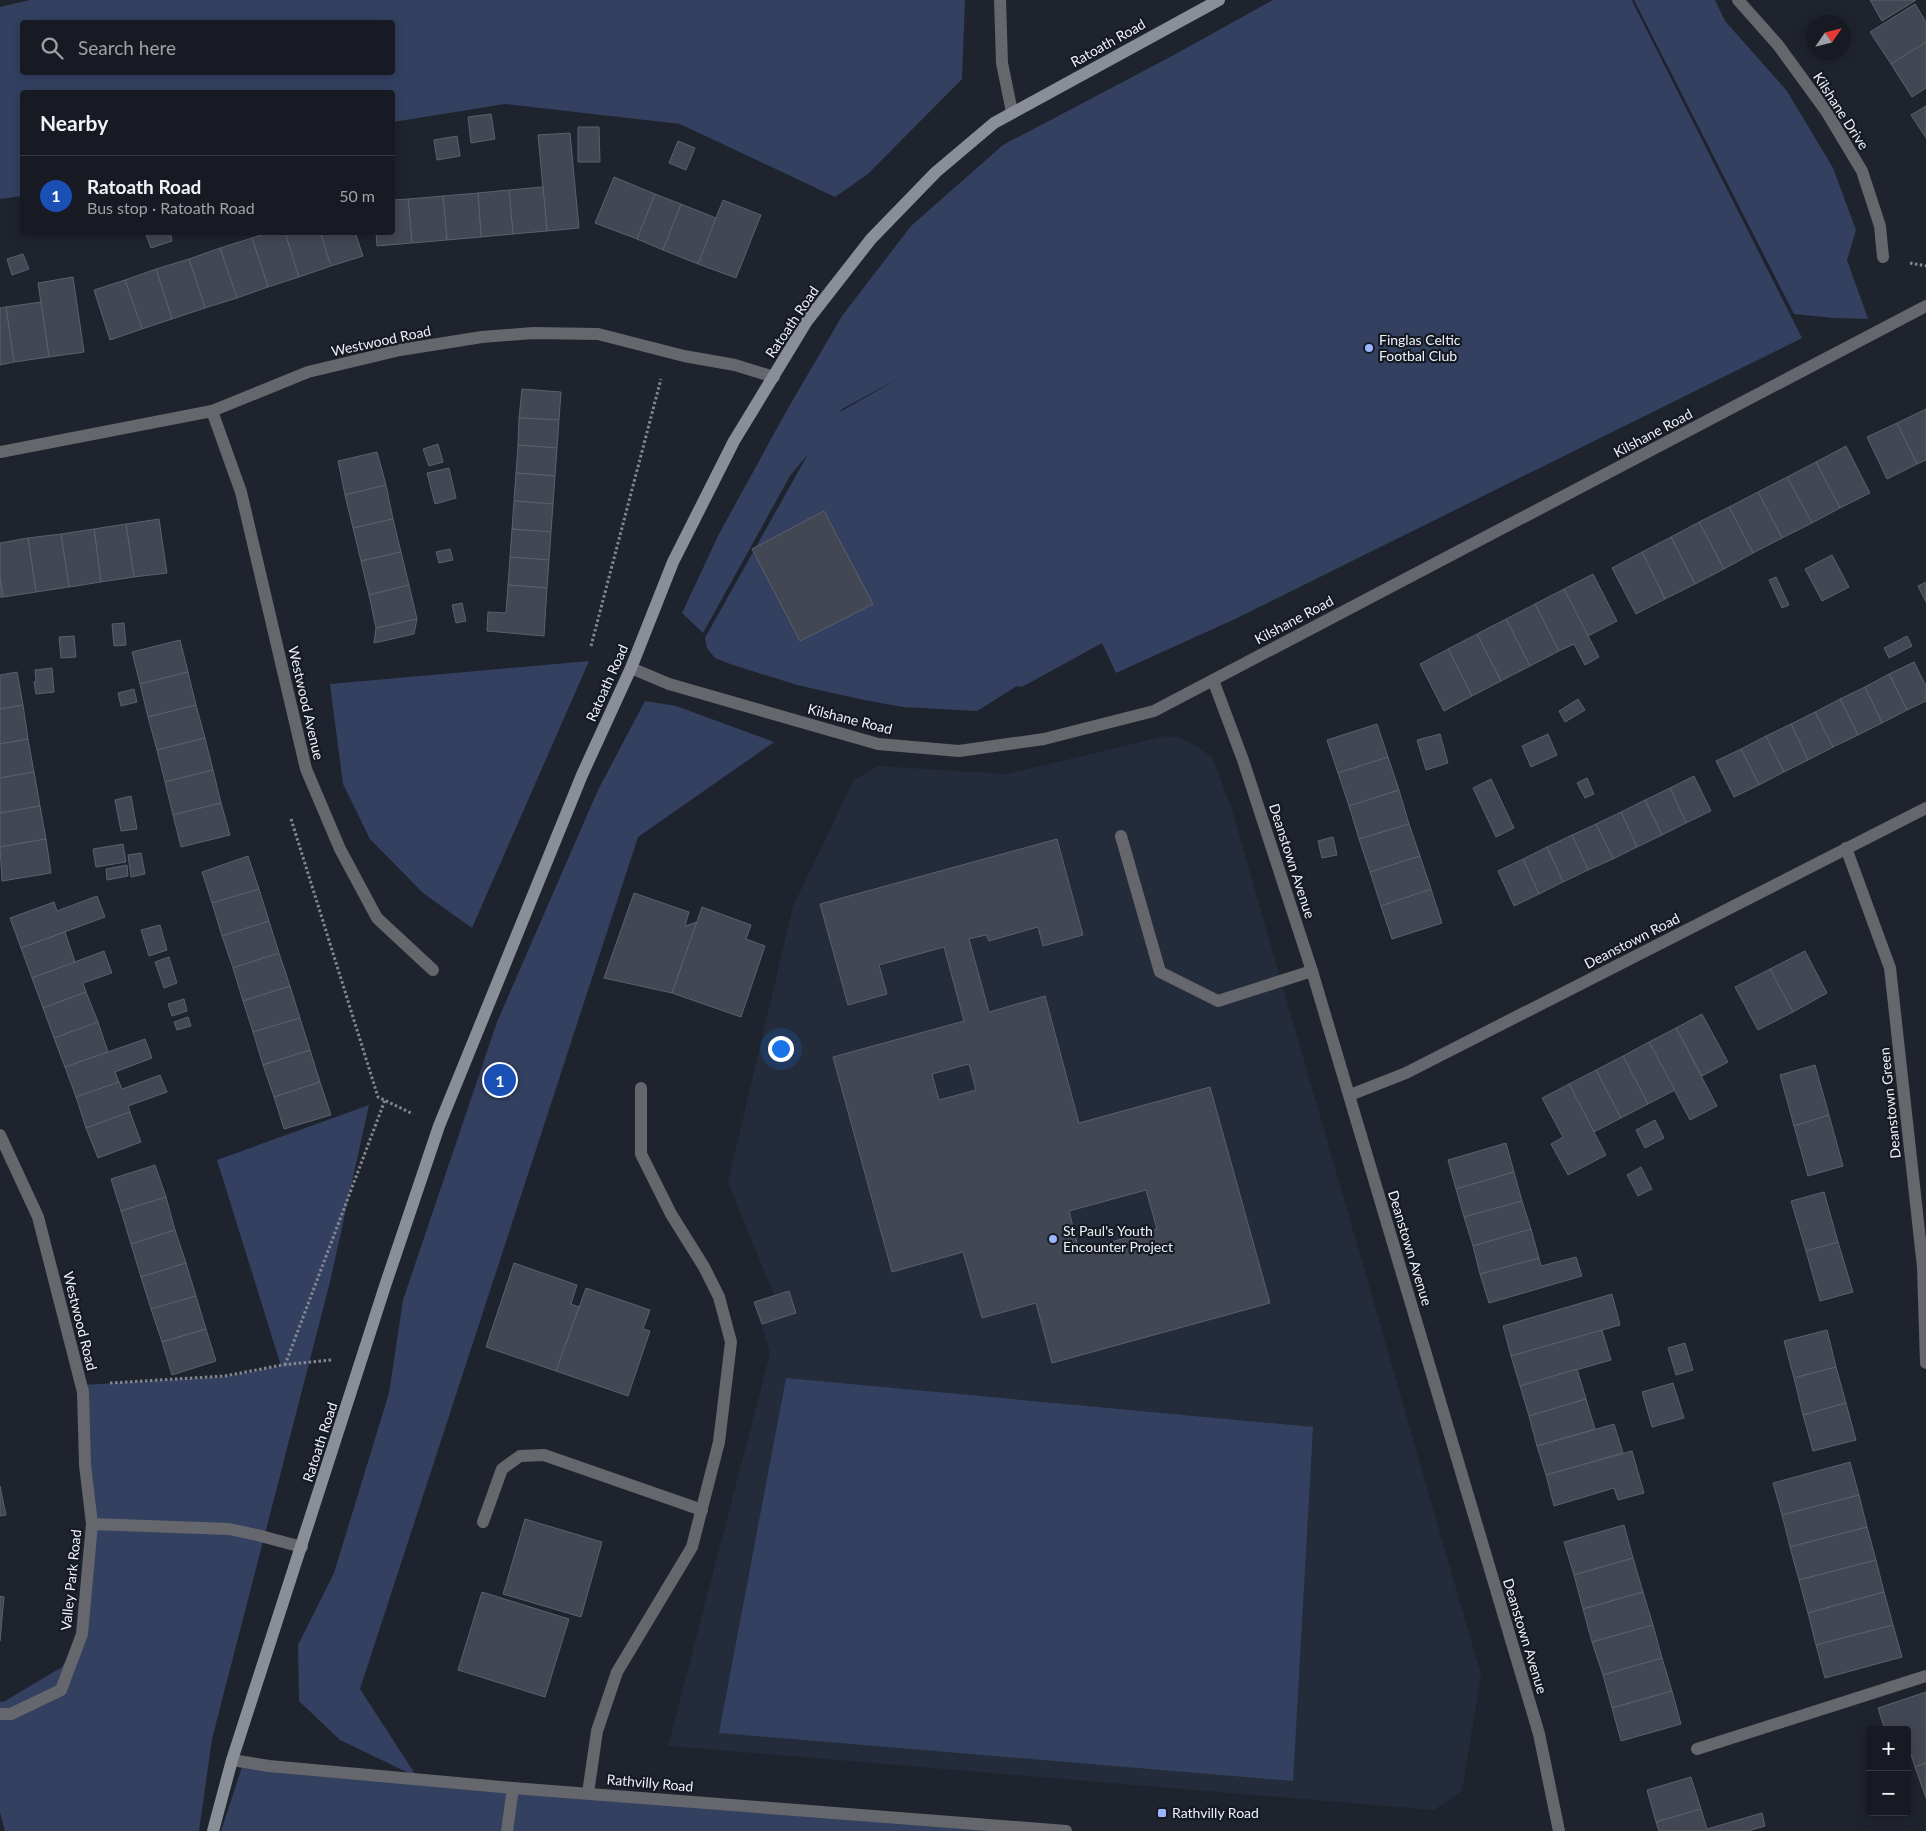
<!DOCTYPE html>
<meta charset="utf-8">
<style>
:root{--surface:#171a22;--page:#20232a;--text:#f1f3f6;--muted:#9ea1a5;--line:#363840;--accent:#0f766e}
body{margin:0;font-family:Lato,sans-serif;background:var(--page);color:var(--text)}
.controls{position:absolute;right:15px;bottom:15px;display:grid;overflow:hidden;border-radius:5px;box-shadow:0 2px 12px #0003}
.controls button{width:45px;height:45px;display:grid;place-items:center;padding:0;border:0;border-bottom:1px solid var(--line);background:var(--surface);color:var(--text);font:25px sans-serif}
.compass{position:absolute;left:1806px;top:15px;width:45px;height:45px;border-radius:50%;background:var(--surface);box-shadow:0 2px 12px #0003;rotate:55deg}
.you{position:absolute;left:780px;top:1048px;width:18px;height:18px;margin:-12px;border:4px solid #fff;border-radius:50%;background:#1a73e8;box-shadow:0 0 0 8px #1a73e833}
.badge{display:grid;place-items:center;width:32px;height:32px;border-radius:50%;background:var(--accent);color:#fff;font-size:16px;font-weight:700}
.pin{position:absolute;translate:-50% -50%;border:2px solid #fff;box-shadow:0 1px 5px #0006}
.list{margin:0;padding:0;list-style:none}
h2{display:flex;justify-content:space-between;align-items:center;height:65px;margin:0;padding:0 20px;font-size:21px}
h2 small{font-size:16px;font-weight:400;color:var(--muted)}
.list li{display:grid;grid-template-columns:32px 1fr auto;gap:15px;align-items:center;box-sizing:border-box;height:80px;padding:0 20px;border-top:1px solid var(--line)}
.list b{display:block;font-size:19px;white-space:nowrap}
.list p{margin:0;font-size:16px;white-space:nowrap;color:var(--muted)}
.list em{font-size:16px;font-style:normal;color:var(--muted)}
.icon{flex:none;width:28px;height:28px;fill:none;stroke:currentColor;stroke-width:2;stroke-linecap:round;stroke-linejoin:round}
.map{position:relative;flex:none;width:1926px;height:1831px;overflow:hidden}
.search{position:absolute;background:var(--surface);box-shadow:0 2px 12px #0003;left:20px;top:20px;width:375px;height:55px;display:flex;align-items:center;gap:12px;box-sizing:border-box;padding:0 18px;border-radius:5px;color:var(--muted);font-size:19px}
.panel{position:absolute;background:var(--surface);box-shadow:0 2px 12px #0003;left:20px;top:90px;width:375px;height:145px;border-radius:5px}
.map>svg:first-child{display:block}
</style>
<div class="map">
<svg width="1926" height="1831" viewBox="0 0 1926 1831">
<rect width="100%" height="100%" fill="#1f232d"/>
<polygon fill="#242b3a" points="1166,736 1177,737 1192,743 1212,757 1232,810 1481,1675 1462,1791 1434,1810 668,1746 770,1354 755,1302 774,1295 728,1182 793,906 854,780 878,766 1007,774"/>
<g fill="#334060" fill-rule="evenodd">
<path d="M30 0H965L962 79 868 174 835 197 680 124 505 104 393 122 392 92H22V196L0 199V7ZM22 22H392V72H22Z"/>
<path d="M1273 0H1633L1632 1 1802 338 1235 619 1116 673 1102 643 1022 687 1017 686 977 711 903 707 864 700 797 685 733 665 715 658 707 648 705 638 808 454 790 476 703 633 682 613 719 534 787 410 842 316 911 226 1003 145 1172 56ZM901 377 840 412 842 409Z"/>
<polygon points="1634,0 1715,0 1725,21 1787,91 1833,168 1856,230 1847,260 1868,319 1835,318 1794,314"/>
<polygon points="589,661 472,928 423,893 370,839 343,784 330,684"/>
<polygon points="645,701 676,706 774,742 638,837 360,1689 417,1777 340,1740 299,1701 298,1645 334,1573 389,1393 403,1300 497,1022 598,790"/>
<polygon points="369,1105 330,1282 212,1739 199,1831 5,1831 0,1812 0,1702 5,1701 62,1667 83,1634 92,1523 82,1385 225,1377 281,1366 217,1160"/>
<polygon points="786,1378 1313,1427 1293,1781 719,1733"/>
<polygon points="243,1764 1053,1831 221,1831"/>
</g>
<g fill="#434753" stroke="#5b606b" fill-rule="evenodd">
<polygon points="1870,0 1916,0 1882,21"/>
<polygon points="1915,4 1926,22 1926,42 1891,64 1870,32"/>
<polygon points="1926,42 1926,88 1912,97 1891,64"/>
<polygon points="1926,106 1926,138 1911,115"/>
<polygon points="491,114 495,139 471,143 468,117"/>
<polygon points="578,127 599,127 600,162 578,162"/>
<polygon points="570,133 579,228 547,231 538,135"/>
<polygon points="457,136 460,156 437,160 434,140"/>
<polygon points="678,141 695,148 686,170 669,163"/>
<polygon points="614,177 655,194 637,239 595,223"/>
<polygon points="543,187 547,231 513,234 509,190"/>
<polygon points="509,190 513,234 481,237 478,193"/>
<polygon points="478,193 481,237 447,240 443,196"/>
<polygon points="655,194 681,204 663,250 637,239"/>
<polygon points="443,196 447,240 412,243 408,199"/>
<polygon points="408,199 412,243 377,246 376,232 392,232 392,200"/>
<polygon points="723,200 761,215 736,278 698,264"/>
<polygon points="681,204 716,218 698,264 663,250"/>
<polygon points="145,232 170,232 172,241 151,248"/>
<polygon points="269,232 285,232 299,277 268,287 252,238"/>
<polygon points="285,232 320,232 331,266 299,277"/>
<polygon points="320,232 355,232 363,256 331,266"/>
<polygon points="252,238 268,287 237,298 220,248"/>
<polygon points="220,248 237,298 205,308 189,259"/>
<polygon points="23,254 29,269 12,275 7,259"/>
<polygon points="189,259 205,308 172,319 156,269"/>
<polygon points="156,269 172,319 142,329 125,280"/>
<polygon points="73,277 84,352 49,357 38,283"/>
<polygon points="125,280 142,329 110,340 94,290"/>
<polygon points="41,302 49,357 14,362 6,307"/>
<polygon points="6,307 14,362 0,365 0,308"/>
<polygon points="522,389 561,392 559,420 519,418"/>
<polygon points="1926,409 1926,460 1917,464 1897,423"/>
<polygon points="519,418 559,420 557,448 518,445"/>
<polygon points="1897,423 1917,464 1887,479 1867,437"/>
<polygon points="438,444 443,462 429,466 423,449"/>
<polygon points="518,445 557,448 555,476 516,473"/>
<polygon points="1846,446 1870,493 1840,508 1816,462"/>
<polygon points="377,452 386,485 345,495 338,461"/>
<polygon points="1816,462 1840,508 1812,523 1787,477"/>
<polygon points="449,468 456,498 435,504 427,473"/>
<polygon points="516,473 555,476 553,504 514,501"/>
<polygon points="1787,477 1812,523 1782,538 1758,492"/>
<polygon points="386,485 393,519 353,528 345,495"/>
<polygon points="1758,492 1782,538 1753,553 1729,507"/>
<polygon points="514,501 553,504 551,532 512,529"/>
<polygon points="1729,507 1753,553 1724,569 1699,522"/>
<polygon points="824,511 873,604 800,641 752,549"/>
<polygon points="159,519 167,573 134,577 126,524"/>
<polygon points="393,519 401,552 361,561 353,528"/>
<polygon points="1699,522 1724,569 1695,584 1671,537"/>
<polygon points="126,524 134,577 101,582 94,529"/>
<polygon points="94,529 101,582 69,587 61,534"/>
<polygon points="512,529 551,532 549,560 510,557"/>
<polygon points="61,534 69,587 36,592 28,538"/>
<polygon points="1671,537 1695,584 1665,599 1642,552"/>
<polygon points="28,538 36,592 3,597 0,576 0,543"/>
<polygon points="450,549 453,560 439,563 436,552"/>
<polygon points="401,552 409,585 369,595 361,561"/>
<polygon points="1642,552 1665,599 1636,614 1612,568"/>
<polygon points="1832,555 1849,587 1822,601 1805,569"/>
<polygon points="510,557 549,560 547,588 508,585"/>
<polygon points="1593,574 1617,621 1588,636 1564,589"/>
<polygon points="0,576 3,597 0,597"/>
<polygon points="1776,577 1789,605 1782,608 1769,580"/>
<polygon points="1926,582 1926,602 1918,586"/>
<polygon points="409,585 417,619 376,628 369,595"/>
<polygon points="508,585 547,588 544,636 487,631 488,612 506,613"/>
<polygon points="1564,589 1599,657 1585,665 1574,644 1559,651 1535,604"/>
<polygon points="462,603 466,621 456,623 452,605"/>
<polygon points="1535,604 1559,651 1530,666 1506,619"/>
<polygon points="417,619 414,634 374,643 376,628"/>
<polygon points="1506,619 1530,666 1501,681 1477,634"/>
<polygon points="124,623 126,645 114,646 112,624"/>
<polygon points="1477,634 1501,681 1472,696 1448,649"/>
<polygon points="74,636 76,657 61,658 59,637"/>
<polygon points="1907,636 1912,646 1889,658 1884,648"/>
<polygon points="180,640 188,672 140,684 132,652"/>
<polygon points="1448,649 1472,696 1444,711 1420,664"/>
<polygon points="1914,662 1926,686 1926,701 1907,710 1889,674"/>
<polygon points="52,668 54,692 36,694 34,682 36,681 35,670"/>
<polygon points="17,672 23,705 0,709 0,675"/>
<polygon points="188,672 196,705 148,717 140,684"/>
<polygon points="1889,674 1907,710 1882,723 1865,687"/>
<polygon points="1865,687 1882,723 1858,735 1840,699"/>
<polygon points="134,689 137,702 121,706 118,693"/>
<polygon points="1578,699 1585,710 1565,722 1559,711"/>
<polygon points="1840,699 1858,735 1833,747 1815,712"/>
<polygon points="23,705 28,739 0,744 0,709"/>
<polygon points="196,705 205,738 157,750 148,717"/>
<polygon points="1815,712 1833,747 1808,760 1791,724"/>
<polygon points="1377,724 1388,757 1338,773 1327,740"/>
<polygon points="1791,724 1808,760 1784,772 1766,736"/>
<polygon points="1440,734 1448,763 1426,770 1417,740"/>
<polygon points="1548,734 1557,755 1531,767 1522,746"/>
<polygon points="1766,736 1784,772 1759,785 1741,749"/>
<polygon points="205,738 213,770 165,782 157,750"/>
<polygon points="28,739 34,772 0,778 0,744"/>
<polygon points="1741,749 1759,785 1734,797 1716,761"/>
<polygon points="1388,757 1399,790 1349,806 1338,773"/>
<polygon points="213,770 221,803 173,815 165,782"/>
<polygon points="34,772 40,806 0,813 0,778"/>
<polygon points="1694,776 1711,811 1686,823 1670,788"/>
<polygon points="1587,778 1594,794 1585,798 1577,783"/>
<polygon points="1491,779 1514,828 1496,837 1473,788"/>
<polygon points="1670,788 1686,823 1662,835 1645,800"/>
<polygon points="1399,790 1409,824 1359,839 1349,806"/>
<polygon points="131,796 137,829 121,831 115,800"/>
<polygon points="1645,800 1662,835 1637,847 1621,812"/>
<polygon points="221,803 230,835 181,847 173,815"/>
<polygon points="40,806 46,839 0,847 0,813"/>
<polygon points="1621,812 1637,847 1613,859 1596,824"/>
<polygon points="1409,824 1420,856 1370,872 1359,839"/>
<polygon points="1596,824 1613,859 1588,870 1572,835"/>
<polygon points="1572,835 1588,870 1563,882 1547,847"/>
<polygon points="1333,837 1337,855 1322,858 1318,841"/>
<polygon points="46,839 51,873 2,881 0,847"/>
<path d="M1057 839 1083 935 1043 946 1038 927 989 941 986 935 969 939 989 1012 1045 996 1079 1123 1210 1087 1270 1303 1052 1363 1036 1303 982 1318 963 1252 892 1272 833 1057 964 1021 944 947 879 965 887 994 848 1005 820 904ZM969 1064 976 1090 939 1100 932 1074ZM1146 1190 1157 1229 1079 1251 1069 1211Z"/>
<polygon points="123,844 126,862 96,867 93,849"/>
<polygon points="1547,847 1563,882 1539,894 1523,859"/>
<polygon points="141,853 145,874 131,877 128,855"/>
<polygon points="248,856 259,889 212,903 202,872"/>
<polygon points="1420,856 1431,889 1381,906 1370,872"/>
<polygon points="1523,859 1539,894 1514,906 1498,871"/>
<polygon points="127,865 128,876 107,880 106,869"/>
<polygon points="259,889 269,921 222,936 212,903"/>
<polygon points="1431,889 1442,923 1392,939 1381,906"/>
<polygon points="634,893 689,912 685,926 697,922 672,993 604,978"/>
<polygon points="97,896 105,917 21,948 10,918 54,902 57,911"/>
<polygon points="702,907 751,925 746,939 765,946 741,1017 672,993"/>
<polygon points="269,921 279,953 233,968 222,936"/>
<polygon points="160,925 167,950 149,956 141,930"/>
<polygon points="65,932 75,962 32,978 21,948"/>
<polygon points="104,951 112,973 83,983 86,992 43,1008 32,978"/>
<polygon points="1805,951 1827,993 1793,1012 1770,969"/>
<polygon points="279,953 290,986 243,1001 233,968"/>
<polygon points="169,957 177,983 164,988 155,962"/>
<polygon points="1770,969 1793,1012 1758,1030 1735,987"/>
<polygon points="290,986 300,1018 253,1032 243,1001"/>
<polygon points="86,992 98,1022 54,1038 43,1008"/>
<polygon points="184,999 187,1011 172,1016 168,1004"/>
<polygon points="1702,1014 1728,1062 1702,1076 1676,1028"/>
<polygon points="188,1017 191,1026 177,1030 174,1022"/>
<polygon points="300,1018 310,1050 263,1065 253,1032"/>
<polygon points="98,1022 108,1052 65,1067 54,1038"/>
<polygon points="1676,1028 1717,1106 1690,1120 1649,1042"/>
<polygon points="145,1039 152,1058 115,1072 119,1082 76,1097 65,1067"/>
<polygon points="1649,1042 1675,1090 1648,1104 1623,1056"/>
<polygon points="310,1050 320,1082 274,1097 263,1065"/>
<polygon points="1623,1056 1648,1104 1621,1118 1596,1070"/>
<polygon points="1815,1065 1829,1115 1794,1126 1780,1075"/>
<polygon points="1596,1070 1621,1118 1594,1132 1569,1084"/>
<polygon points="160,1075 167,1092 128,1106 130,1112 86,1128 76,1097 119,1082 122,1089"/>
<polygon points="320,1082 331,1115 284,1129 274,1097"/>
<polygon points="1569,1084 1606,1155 1568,1175 1551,1144 1563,1137 1542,1098"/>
<polygon points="130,1112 141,1142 98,1158 86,1128"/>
<polygon points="1829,1115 1843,1166 1808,1176 1794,1126"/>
<polygon points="1655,1120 1664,1138 1645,1148 1636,1130"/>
<polygon points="1506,1143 1514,1172 1456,1189 1448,1160"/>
<polygon points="155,1165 166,1197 121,1211 111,1179"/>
<polygon points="1641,1167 1652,1189 1638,1196 1627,1175"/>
<polygon points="1514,1172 1522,1201 1464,1217 1456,1189"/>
<polygon points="1824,1192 1838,1242 1806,1251 1791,1201"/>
<polygon points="166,1197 175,1230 131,1244 121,1211"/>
<polygon points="1522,1201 1531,1229 1473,1246 1464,1217"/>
<polygon points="1531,1229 1539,1258 1480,1274 1473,1246"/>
<polygon points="175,1230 186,1263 141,1277 131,1244"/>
<polygon points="1838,1242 1853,1292 1820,1301 1806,1251"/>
<polygon points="1576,1257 1582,1276 1489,1303 1480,1274 1539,1258 1541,1266"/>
<polygon points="186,1263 196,1296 151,1309 141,1277"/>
<polygon points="514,1263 577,1285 571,1304 579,1307 556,1371 486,1347"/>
<polygon points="586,1288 650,1310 643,1329 650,1331 628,1396 556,1371"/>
<polygon points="789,1291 796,1313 762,1324 754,1302"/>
<polygon points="1612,1294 1620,1325 1511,1356 1503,1326"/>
<polygon points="196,1296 206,1329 162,1342 151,1309"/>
<polygon points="206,1329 216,1361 172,1375 162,1342"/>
<polygon points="1602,1330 1611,1360 1520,1386 1511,1356"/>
<polygon points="1827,1330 1836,1367 1794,1378 1784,1341"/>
<polygon points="1685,1343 1693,1370 1676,1375 1668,1348"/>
<polygon points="1836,1367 1846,1403 1803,1415 1794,1378"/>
<polygon points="1577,1369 1586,1399 1529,1416 1520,1386"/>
<polygon points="1673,1383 1684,1418 1652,1427 1642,1392"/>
<polygon points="1586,1399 1595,1429 1537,1446 1529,1416"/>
<polygon points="1846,1403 1856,1440 1813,1451 1803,1415"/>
<polygon points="1614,1424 1623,1453 1546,1475 1537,1446"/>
<polygon points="1632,1451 1644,1493 1618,1500 1614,1488 1554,1506 1546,1475"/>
<polygon points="1850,1462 1859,1495 1782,1515 1773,1483"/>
<polygon points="0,1486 6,1515 0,1516"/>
<polygon points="1859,1495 1867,1527 1790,1547 1782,1515"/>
<polygon points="525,1519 602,1542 581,1617 503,1594"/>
<polygon points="1624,1525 1633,1558 1574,1575 1564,1542"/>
<polygon points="1867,1527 1876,1560 1799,1580 1790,1547"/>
<polygon points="1633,1558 1643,1592 1583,1609 1574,1575"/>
<polygon points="1876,1560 1884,1592 1808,1613 1799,1580"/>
<polygon points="482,1592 569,1619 545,1697 458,1670"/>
<polygon points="1643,1592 1653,1625 1592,1642 1583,1609"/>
<polygon points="1884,1592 1893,1625 1816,1645 1808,1613"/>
<polygon points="0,1596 4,1597 0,1641"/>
<polygon points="1653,1625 1662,1658 1603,1675 1592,1642"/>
<polygon points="1893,1625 1902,1657 1825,1678 1816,1645"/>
<polygon points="1662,1658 1672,1691 1612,1708 1603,1675"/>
<polygon points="1672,1691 1681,1724 1621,1741 1612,1708"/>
<polygon points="1926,1692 1926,1763 1915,1767 1907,1742 1907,1730 1885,1730 1878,1708"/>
<polygon points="1926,1763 1926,1798 1915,1767"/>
<polygon points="1691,1777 1701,1809 1656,1822 1647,1790"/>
<polygon points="1701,1809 1707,1829 1762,1813 1765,1826 1748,1831 1659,1831 1656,1822"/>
</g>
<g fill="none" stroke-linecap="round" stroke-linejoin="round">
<g stroke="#848790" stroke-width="3" stroke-dasharray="2.5 2.5" stroke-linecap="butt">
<polyline points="1910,263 1926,266"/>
<polyline points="591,646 661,379"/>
<polyline points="291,819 378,1097 413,1114"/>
<polyline points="285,1365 385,1100"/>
<polyline points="110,1383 225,1376 282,1365 332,1360"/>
</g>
<g stroke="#65676c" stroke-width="12">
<polyline points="1121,836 1160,972 1218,1001 1312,971"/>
<polyline points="1697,1749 1926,1676"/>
</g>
<g stroke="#65676c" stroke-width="12">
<polyline points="1000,0 1002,63 1012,112"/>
<polyline points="1738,0 1778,45 1826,111 1862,171 1880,226 1883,257"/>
<polyline points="212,411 241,492 306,769 340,849 377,918 433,970"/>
<polyline points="0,452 212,411 308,372 400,350 482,337 533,333 598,334 684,356 735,365 774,377"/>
<polyline points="631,668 669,684 878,744 959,751 1044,739 1154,711 1926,306"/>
<polyline points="1213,680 1243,760 1312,971 1539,1734 1559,1831"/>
<polyline points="1846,848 1890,968 1923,1267 1926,1363"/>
<polyline points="1350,1095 1406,1073 1926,808"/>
<polyline points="0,1135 38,1217 83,1392 85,1465 92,1524 82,1634 61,1690 11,1714 0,1714"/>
<polyline points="483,1522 502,1469 520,1456 544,1455 702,1510"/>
<polyline points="92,1524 229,1529 257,1535 302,1547"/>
<polyline points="232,1760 269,1766 513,1788 1066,1831"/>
<polyline points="588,1793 597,1731 617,1672 692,1547 719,1442 731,1342 719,1297 704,1267 671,1214 641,1154 641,1088"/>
<polyline points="507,1831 513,1788"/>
</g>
<polyline stroke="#8a8e96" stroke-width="12" points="213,1831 232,1760 385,1286 439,1126 582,775 631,668 673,562 734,441 807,321 871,239 936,172 994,123 1219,0"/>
</g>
<g fill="#98b5fd" stroke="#161a23" stroke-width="2">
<circle cx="1369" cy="348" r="5"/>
<circle cx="1053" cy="1239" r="5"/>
<rect x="1157" y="1808" width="10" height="10" rx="2.5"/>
</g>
<g text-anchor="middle" stroke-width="4.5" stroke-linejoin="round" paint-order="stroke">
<g font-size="14" fill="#eef1f8" stroke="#161a23">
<text transform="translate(1108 43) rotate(-29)" y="5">Ratoath Road</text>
<text transform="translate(1841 111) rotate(57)" y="5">Kilshane Drive</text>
<text transform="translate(792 322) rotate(-56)" y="5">Ratoath Road</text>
<text transform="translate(381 341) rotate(-12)" y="5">Westwood Road</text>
<text transform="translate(1653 433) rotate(-28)" y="5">Kilshane Road</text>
<text transform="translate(1294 620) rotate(-28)" y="5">Kilshane Road</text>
<text transform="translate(607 683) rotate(-66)" y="5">Ratoath Road</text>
<text transform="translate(306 703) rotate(77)" y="5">Westwood Avenue</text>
<text transform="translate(850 719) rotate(14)" y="5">Kilshane Road</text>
<text transform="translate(1292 861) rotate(72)" y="5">Deanstown Avenue</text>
<text transform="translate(1632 941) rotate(-27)" y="5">Deanstown Road</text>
<text transform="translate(1890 1103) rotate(-96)" y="5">Deanstown Green</text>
<text transform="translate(1410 1248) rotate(73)" y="5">Deanstown Avenue</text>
<text transform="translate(80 1321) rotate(76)" y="5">Westwood Road</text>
<text transform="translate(320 1442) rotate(-72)" y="5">Ratoath Road</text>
<text transform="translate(71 1580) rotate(-84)" y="5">Valley Park Road</text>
<text transform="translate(1525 1636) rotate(73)" y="5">Deanstown Avenue</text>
<text transform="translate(650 1783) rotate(5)" y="5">Rathvilly Road</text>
</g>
<g font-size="14" fill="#eef1f8" stroke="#161a23" text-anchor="start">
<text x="1379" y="345">Finglas Celtic<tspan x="1379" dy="16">Footbal Club</tspan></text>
<text x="1063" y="1236">St Paul's Youth<tspan x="1063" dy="16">Encounter Project</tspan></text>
<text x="1172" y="1818">Rathvilly Road</text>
</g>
</g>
</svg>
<div class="controls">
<button>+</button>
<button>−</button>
</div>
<svg class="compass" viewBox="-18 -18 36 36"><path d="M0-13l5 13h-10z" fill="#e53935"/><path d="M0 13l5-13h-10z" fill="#9ea1a5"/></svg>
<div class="you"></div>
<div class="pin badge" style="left:500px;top:1080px;background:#1a4fb4">1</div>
<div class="search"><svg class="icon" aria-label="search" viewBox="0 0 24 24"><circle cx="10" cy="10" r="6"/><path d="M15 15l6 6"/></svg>Search here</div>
<section class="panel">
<h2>Nearby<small></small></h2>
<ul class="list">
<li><span class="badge" style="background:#1a4fb4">1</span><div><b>Ratoath Road</b><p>Bus stop · Ratoath Road</p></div><em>50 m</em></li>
</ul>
</section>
</div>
